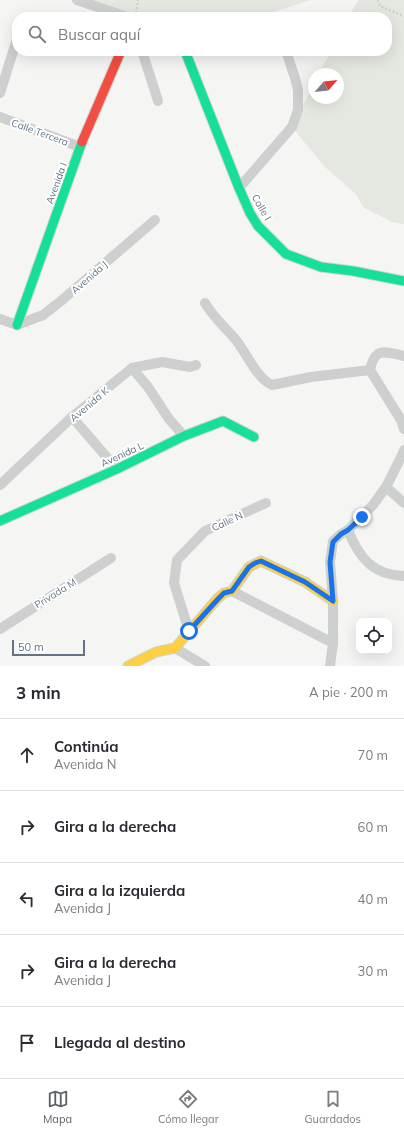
<!DOCTYPE html>
<html lang="es">
<meta charset="utf-8">
<style>
:root{--surface:#fff;--page:#f7f7f7;--text:#2b2b33;--muted:#7c7c81;--line:#e1e1e2;--accent:#5b6069}
body{margin:0;font-family:Mulish,sans-serif;background:var(--page);color:var(--text)}
.controls{position:absolute;right:12px;bottom:12px;display:grid;overflow:hidden;border-radius:8px;box-shadow:0 4px 16px #0002}
.controls button{width:36px;height:36px;display:grid;place-items:center;padding:0;border:0;border-bottom:1px solid var(--line);background:var(--surface);color:var(--text);font:20px sans-serif}
.compass{position:absolute;left:308px;top:68px;width:36px;height:36px;border-radius:50%;background:var(--surface);box-shadow:0 4px 16px #0002;rotate:62deg}
.scale{position:absolute;left:12px;bottom:10px;width:73px;box-sizing:border-box;padding-left:4px;border:2px solid #627486;border-top:0;font-size:11px;line-height:14px;white-space:nowrap;color:#627486;-webkit-text-stroke:3px #fff;paint-order:stroke}
.stop{position:absolute;width:12px;height:12px;margin:-9px;border:3px solid #1a73e8;border-radius:50%;background:#fff}
.stop.end{background:#1a73e8;border-color:#fff;box-shadow:0 1px 4px #0008}
.list{margin:0;padding:0;list-style:none}
h2{display:flex;justify-content:space-between;align-items:center;height:52px;margin:0;padding:0 16px;font-size:17px}
h2 small{font-size:13px;font-weight:400;color:var(--muted)}
.list li{display:grid;grid-template-columns:26px 1fr auto;gap:12px;align-items:center;box-sizing:border-box;height:72px;padding:0 16px;border-top:1px solid var(--line)}
.list b{display:block;font-size:15px;white-space:nowrap}
.list p{margin:0;font-size:13px;white-space:nowrap;color:var(--muted)}
.list em{font-size:13px;font-style:normal;color:var(--muted)}
.icon{flex:none;width:22px;height:22px;fill:none;stroke:currentColor;stroke-width:2;stroke-linecap:round;stroke-linejoin:round}
.map{position:relative;flex:none;width:404px;height:666px;overflow:hidden}
.search{position:absolute;background:var(--surface);box-shadow:0 4px 16px #0002;left:12px;right:12px;top:12px;height:44px;display:flex;align-items:center;gap:10px;box-sizing:border-box;padding:0 14px;border-radius:16px;color:var(--muted);font-size:15px}
.sheet{height:412px;background:var(--surface)}
nav{display:flex;justify-content:space-around;align-items:center;box-sizing:border-box;height:56px;border-top:1px solid var(--line);background:var(--surface);font-size:11px;color:var(--muted)}
nav a{display:grid;justify-items:center;gap:2px}
nav .on{color:var(--accent)}
.map>svg:first-child{display:block}
</style>
<div class="map">
<svg width="404" height="666" viewBox="0 0 404 666">
<rect width="100%" height="100%" fill="#f5f5f3"/>
<g fill="#e4e8e1">
<polygon points="77,0 311,0 257,17 127,17"/>
<polygon points="358,0 404,0 404,224 392,222 363,207 356,194 324,166 292,127 314,84 314,98 338,98 338,74 319,74 331,51 387,51 387,17 349,17"/>
</g>
<g fill="none" stroke-linecap="round" stroke-linejoin="round">
<g stroke="#d0d2d3" stroke-width="11">
<g id="fast">
<polyline points="185,51 239,188 250,213 258,226 286,254 321,267 353,271 404,281"/>
<polyline points="17,325 82,142"/>
<polyline points="0,521 117,469 184,436 223,421 254,437"/>
</g>
</g>
<g stroke="#d0d2d3" stroke-width="11">
<polyline id="slow" points="128,666 156,652 175,648 217,599 224,593 232,591 249,567 261,561 305,582 333,601"/>
</g>
<g stroke="#d0d2d3" stroke-width="11">
<polyline id="jam" points="82,142 121,51"/>
</g>
<g stroke="#cbcccd" stroke-width="2" stroke-dasharray="2 2" stroke-linecap="butt">
<polyline points="378,0 380,6 404,16"/>
<polyline points="136,13 138,0"/>
</g>
<g stroke="#ced0d0" stroke-width="10">
<polyline points="77,0 127,17"/>
<polyline points="142,51 158,101"/>
<polyline points="0,93 17,39"/>
<polyline points="0,117 80,147"/>
<polyline points="239,188 292,127 298,110 298,90 295,78 286,51"/>
<path d="M205 303C214 318 224 326 235 339 247 353 256 378 272 385L311 377 370 370"/>
<polyline points="0,319 17,325 43,315 61,301 155,220"/>
<path d="M404 356C385 352 375 346 370 370L401 420 404 429"/>
<polyline points="132,368 148,387 169,419 184,436"/>
<polyline points="72,417 117,469"/>
<polyline points="0,485 72,417 132,368 162,362 190,367 196,365"/>
<polyline points="386,487 404,503"/>
<path d="M348 530C359 558 373 575 404 576"/>
<polyline points="232,591 333,643"/>
<polyline points="0,629 111,558"/>
<polyline points="189,631 174,583 177,560 205,531 266,503"/>
<polyline points="175,648 205,666"/>
<polyline points="330,666 333,643 333,601 330,562 333,541 341,534 348,530 373,505 386,487 403,453 404,450"/>
</g>
<use href="#fast" stroke="#16e098" stroke-width="9"/>
<use href="#slow" stroke="#ffcf43" stroke-width="9"/>
<use href="#jam" stroke="#f24e42" stroke-width="9"/>
</g>
<g fill="none" stroke-linecap="round" stroke-linejoin="round">
<polyline stroke="#1a73e8" stroke-width="5" points="189,631 218,599 224,593 232,591 249,567 255,563 261,561 305,582 333,601 330,562 333,542 341,534 348,530 362,517"/>
</g>
<g text-anchor="middle" stroke-width="4" stroke-linejoin="round" paint-order="stroke">
<g font-size="10" fill="#627486" stroke="#fff">
<text transform="translate(40 132) rotate(20)" y="4">Calle Tercera</text>
<text transform="translate(56 183) rotate(-70)" y="4">Avenida I</text>
<text transform="translate(262 207) rotate(60)" y="4">Calle I</text>
<text transform="translate(89 277) rotate(-41)" y="4">Avenida J</text>
<text transform="translate(89 404) rotate(-40)" y="4">Avenida K</text>
<text transform="translate(122 454) rotate(-25)" y="4">Avenida L</text>
<text transform="translate(227 521) rotate(-25)" y="4">Calle N</text>
<text transform="translate(55 593) rotate(-32)" y="4">Privada M</text>
</g>
</g>
</svg>
<div class="controls">
<button><svg class="icon" aria-label="locate" viewBox="0 0 24 24"><circle cx="12" cy="12" r="6"/><path d="M12 2v4M12 18v4M2 12h4M18 12h4"/></svg></button>
</div>
<svg class="compass" viewBox="-18 -18 36 36"><path d="M0-13l5 13h-10z" fill="#e53935"/><path d="M0 13l5-13h-10z" fill="#7c7c81"/></svg>
<div class="scale">50 m</div>
<div class="stop" style="left:189px;top:631px"></div>
<div class="stop end" style="left:362px;top:517px"></div>
<div class="search"><svg class="icon" aria-label="search" viewBox="0 0 24 24"><circle cx="10" cy="10" r="6"/><path d="M15 15l6 6"/></svg>Buscar aquí</div>
</div>
<section class="sheet">
<h2>3 min<small>A pie · 200 m</small></h2>
<ul class="list">
<li><svg class="icon" aria-label="ahead" viewBox="0 0 24 24"><path d="M12 20V5M6 11l6-6 6 6"/></svg><div><b>Continúa</b><p>Avenida N</p></div><em>70 m</em></li>
<li><svg class="icon" aria-label="right" viewBox="0 0 24 24"><path d="M7 20v-9h11M14 6l5 5-5 5"/></svg><div><b>Gira a la derecha</b></div><em>60 m</em></li>
<li><svg class="icon" aria-label="left" viewBox="0 0 24 24"><path d="M17 20v-9H6M10 6l-5 5 5 5"/></svg><div><b>Gira a la izquierda</b><p>Avenida J</p></div><em>40 m</em></li>
<li><svg class="icon" aria-label="right" viewBox="0 0 24 24"><path d="M7 20v-9h11M14 6l5 5-5 5"/></svg><div><b>Gira a la derecha</b><p>Avenida J</p></div><em>30 m</em></li>
<li><svg class="icon" aria-label="arrive" viewBox="0 0 24 24"><path d="M6 21V4h12l-3 4 3 4H6"/></svg><div><b>Llegada al destino</b></div></li>
</ul>
</section>
<nav>
<a class="on"><svg class="icon" aria-label="map" viewBox="0 0 24 24"><path d="M3 6l6-2 6 2 6-2v14l-6 2-6-2-6 2zM9 4v14M15 6v14"/></svg>Mapa</a>
<a><svg class="icon" aria-label="directions" viewBox="0 0 24 24"><path d="M12 3l9 9-9 9-9-9zM9 14v-3h6M13 9l2 2-2 2"/></svg>Cómo llegar</a>
<a><svg class="icon" aria-label="saved" viewBox="0 0 24 24"><path d="M7 4h10v16l-5-4-5 4z"/></svg>Guardados</a>
</nav>
